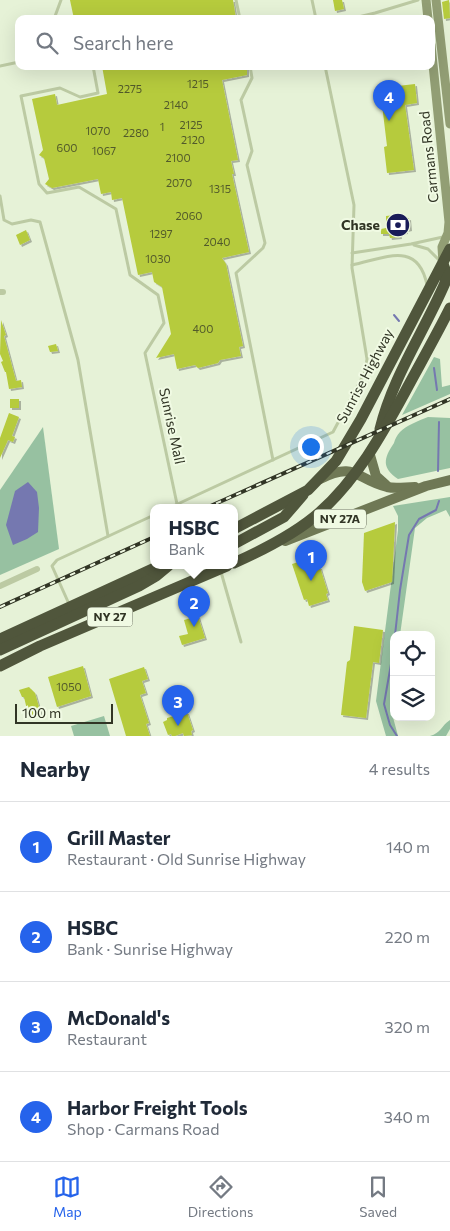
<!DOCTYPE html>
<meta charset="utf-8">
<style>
:root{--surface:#fff;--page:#f6f6f7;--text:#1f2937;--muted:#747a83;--line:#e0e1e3;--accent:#2563eb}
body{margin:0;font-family:Commissioner,sans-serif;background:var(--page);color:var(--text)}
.controls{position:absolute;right:15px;bottom:15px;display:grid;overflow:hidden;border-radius:10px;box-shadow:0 5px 20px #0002}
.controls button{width:45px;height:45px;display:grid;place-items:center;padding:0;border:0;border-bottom:1px solid var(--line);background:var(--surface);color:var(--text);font:25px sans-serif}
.scale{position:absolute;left:15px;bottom:12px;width:98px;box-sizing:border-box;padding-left:5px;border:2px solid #313525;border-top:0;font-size:14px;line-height:18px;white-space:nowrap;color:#313525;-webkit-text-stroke:4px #f0fae3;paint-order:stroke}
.you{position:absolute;left:310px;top:446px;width:18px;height:18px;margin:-12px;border:4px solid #fff;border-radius:50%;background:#1a73e8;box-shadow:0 0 0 8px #1a73e833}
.badge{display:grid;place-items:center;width:32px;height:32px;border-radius:50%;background:var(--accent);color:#fff;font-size:16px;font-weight:700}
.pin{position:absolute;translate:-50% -41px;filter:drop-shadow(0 1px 2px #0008)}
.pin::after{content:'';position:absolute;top:26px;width:18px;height:15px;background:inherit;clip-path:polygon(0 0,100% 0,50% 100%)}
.popup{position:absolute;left:150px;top:504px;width:88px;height:65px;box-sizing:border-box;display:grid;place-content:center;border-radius:10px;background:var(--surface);filter:drop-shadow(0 1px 4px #0005);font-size:16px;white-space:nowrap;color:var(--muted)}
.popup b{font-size:19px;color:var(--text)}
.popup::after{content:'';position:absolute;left:50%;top:100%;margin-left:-10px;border:10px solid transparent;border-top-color:var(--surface)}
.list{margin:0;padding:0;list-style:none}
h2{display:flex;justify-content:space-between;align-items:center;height:65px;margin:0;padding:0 20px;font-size:21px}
h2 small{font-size:16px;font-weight:400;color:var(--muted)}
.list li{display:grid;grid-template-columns:32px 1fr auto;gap:15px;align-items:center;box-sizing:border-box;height:90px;padding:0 20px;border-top:1px solid var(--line)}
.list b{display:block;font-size:19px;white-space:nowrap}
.list p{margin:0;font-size:16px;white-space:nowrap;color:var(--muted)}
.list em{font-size:16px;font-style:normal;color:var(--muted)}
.icon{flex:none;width:28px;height:28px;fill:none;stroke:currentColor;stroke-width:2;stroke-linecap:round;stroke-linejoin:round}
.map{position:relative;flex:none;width:450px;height:736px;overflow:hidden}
.search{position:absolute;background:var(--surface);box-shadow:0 5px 20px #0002;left:15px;right:15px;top:15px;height:55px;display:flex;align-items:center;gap:12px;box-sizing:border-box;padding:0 18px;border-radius:10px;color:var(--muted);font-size:19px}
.sheet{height:425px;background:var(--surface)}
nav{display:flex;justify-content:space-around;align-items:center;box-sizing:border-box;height:70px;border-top:1px solid var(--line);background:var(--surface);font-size:14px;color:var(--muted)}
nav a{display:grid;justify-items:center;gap:2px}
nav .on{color:var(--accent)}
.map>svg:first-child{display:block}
</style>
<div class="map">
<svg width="450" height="736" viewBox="0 0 450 736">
<defs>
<filter id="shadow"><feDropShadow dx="2" dy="2" stdDeviation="0" flood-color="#0004"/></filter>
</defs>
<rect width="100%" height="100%" fill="#e6f2d7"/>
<g fill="#97c1a1">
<polygon points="434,357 440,359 442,387 450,385 450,394 402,415"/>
<path d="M428 417 450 418V468L398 479C382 468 383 459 394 443 395 439 397 435 400 432 407 425 418 421 428 417Z"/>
<polygon points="43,427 59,549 0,575 0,490"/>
<polygon points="450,497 450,517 446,510 427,518 415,528 400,635 394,635 394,679 390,706 398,736 386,736 376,701 398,530 398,516 393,506"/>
<polygon points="104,716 110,736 74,736 71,726"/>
<path d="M450 720V729L446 736H430C441 733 441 726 450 720Z"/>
</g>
<polygon fill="#7578b0" points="28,482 37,492 39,508 38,532 27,539 13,545 6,525 15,491"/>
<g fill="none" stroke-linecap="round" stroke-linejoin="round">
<g stroke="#7578b0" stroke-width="2">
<polyline points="394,315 399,321"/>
<polyline points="434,368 437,390"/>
<polyline points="438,471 439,422"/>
<polyline points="395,635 400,590 409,535 419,519 436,510 439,501"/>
<polyline points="394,647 384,704 390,725 397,736"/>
</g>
</g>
<g fill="#b6cb3c" filter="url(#shadow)">
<polygon points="70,0 233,0 236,19 74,19"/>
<polygon points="333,0 342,0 344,9 335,11"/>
<polygon points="449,0 450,18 444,19 442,2"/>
<polygon points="102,66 247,66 247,75 222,80 238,160 231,161 234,174 232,174 249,252 222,258 226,264 243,346 239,347 241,356 220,360 218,363 198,368 195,365 177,369 174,354 156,358 171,334 162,287 154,282 152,272 138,275 122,198 112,200 111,192 101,194 98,179 52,188 45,184 49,179 44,158 39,155 43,150 32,99 55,94 57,105 107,94"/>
<polygon points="415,84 417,103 405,105 414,170 387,173 384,147 387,146 380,88"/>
<polygon points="404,214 405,219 409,218 410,229 406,230 406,232 399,233 400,237 390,238 389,234 381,234 381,229 386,228 386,216"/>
<polygon points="26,230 30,240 20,245 16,235"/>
<polygon points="1,320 6,335 4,336 16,381 21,380 22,387 9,389 6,372 5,372 1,362 3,361 0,354"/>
<polygon points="56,344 58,351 50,352 48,346"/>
<rect x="10" y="399" width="9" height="9"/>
<polygon points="9,413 19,417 12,436 15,437 13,442 8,440 0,458 0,438"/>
<polygon points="395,522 392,582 365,591 362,582 364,533"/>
<polygon points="308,559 311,569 320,567 328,593 326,594 328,600 309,606 307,599 304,600 292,564"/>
<polygon points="198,616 205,638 182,645 179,636 188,634 184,620"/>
<polygon points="354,626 383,630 379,663 373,662 366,718 341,715 347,662 350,660"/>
<polygon points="83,666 91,696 57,707 48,677"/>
<polygon points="144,667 148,679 142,681 146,693 140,695 149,723 146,724 150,736 126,736 109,679"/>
<polygon points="29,687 35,693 41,714 29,718 24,697 22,697 19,690"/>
<polygon points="187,712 193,730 191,731 192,735 184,736 183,733 175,736 172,736 171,734 168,735 163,722 167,720 167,718"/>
</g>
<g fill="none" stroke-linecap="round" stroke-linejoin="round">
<g stroke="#bccaa3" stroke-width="3">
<polyline points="236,0 240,19"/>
<polyline points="312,0 316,19"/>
<polyline points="54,19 61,0"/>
<polyline points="350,19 375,13 418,0"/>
<polyline points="0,66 19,62"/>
<polyline points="93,66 98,93 80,97 60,88 21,96 39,184 47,193 79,187 116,209 130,275 158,295 164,323 145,353 177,504"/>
<polyline points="250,66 252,78 241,100 252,151 247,165 265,243 263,248 236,273 273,460"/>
<polyline points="0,196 4,220 12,224 31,220 40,222 78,360 108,536"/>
<polyline points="414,245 428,249 441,262"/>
<polyline points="352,253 411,244 443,237"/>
<path d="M352 265C385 258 418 240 427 285"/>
<polyline points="169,508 333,432 365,372 367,359 352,268 354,205 325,66"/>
<polyline points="221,572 241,642"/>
<polyline points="69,604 52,566 57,560 154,515"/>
</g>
<g stroke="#bccaa3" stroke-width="6">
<polyline points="0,292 3,292"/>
<polyline points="0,586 37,569"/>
</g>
<g stroke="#929e74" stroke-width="9">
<polyline points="426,0 428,19"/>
<polyline points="436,0 450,124"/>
<polyline points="431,45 449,222 448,233 442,247 443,263"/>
</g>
<g stroke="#6f7855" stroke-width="10">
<polyline points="370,455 376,476 386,485"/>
<path d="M320 479C356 461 355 479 387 487 396 489 406 487 415 487"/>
<polyline points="285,541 426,486 450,480"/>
</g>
<g stroke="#50563c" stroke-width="11">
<path d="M380 429C393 376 424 332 445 283L446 272 443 264"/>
<polyline points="234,529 308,490 336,461 361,419 450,249"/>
<polyline points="234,544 284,517 303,495"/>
<path d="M234 563C263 550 295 534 319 513 357 479 381 436 405 392 420 364 436 336 450 308"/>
<polyline points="0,639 159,566"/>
<polyline points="0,650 139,586 156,576 168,566"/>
<polyline points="0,666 40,646 227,566"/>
</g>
<g stroke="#313525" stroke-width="4">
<g id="rail">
<polyline points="206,508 450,399"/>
<polyline points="0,607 154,537"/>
</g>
</g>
<use href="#rail" stroke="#f0fae3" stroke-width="2" stroke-dasharray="5.5" stroke-linecap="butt"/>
</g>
<defs>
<g id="bank-disc" transform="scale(1.25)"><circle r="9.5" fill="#191b58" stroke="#f0fae3"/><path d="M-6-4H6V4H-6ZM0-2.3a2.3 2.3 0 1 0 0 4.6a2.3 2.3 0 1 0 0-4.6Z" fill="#fff"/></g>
</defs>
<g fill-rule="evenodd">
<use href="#bank-disc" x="398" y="225"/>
</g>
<g text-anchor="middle" stroke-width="4" stroke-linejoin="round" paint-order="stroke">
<g font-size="11" fill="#525a2b">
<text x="198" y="88">1215</text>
<text x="130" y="93">2275</text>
<text x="176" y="109">2140</text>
<text x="191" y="129">2125</text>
<text x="162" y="131">1</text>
<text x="98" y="135">1070</text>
<text x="136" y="137">2280</text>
<text x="193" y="144">2120</text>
<text x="67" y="152">600</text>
<text x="104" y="155">1067</text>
<text x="178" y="162">2100</text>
<text x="179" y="187">2070</text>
<text x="220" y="193">1315</text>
<text x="189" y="220">2060</text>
<text x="161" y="238">1297</text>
<text x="217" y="246">2040</text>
<text x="158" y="263">1030</text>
<text x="203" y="333">400</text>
<text x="69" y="691">1050</text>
</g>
<g fill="#f0fae3" stroke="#6a705e" stroke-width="1">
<rect x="314" y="509.5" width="52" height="19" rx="4"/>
<rect x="87.5" y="607.5" width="45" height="19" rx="4"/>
</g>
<g font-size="12" font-weight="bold" fill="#313525">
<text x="340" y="523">NY 27A</text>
<text x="110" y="621">NY 27</text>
</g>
<g font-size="14" fill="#313525" stroke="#f0fae3">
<text transform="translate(429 157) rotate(-96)" y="5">Carmans Road</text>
<text transform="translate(365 376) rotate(-62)" y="5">Sunrise Highway</text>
<text transform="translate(172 426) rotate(78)" y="5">Sunrise Mall</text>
</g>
<g font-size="14" font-weight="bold" fill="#313525" stroke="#f0fae3" text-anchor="end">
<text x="380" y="230">Chase</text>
</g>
</g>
</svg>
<div class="controls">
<button><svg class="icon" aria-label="locate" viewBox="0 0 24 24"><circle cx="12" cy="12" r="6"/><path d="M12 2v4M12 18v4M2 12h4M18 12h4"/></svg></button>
<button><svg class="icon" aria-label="layers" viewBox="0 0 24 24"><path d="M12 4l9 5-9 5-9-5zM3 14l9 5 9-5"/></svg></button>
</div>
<div class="scale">100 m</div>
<div class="you"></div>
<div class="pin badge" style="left:311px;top:581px">1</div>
<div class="pin badge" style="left:194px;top:627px">2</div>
<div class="popup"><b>HSBC</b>Bank</div>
<div class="pin badge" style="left:178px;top:726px">3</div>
<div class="pin badge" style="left:389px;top:121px">4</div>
<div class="search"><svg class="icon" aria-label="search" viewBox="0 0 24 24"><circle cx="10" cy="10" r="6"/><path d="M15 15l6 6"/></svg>Search here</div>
</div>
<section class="sheet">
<h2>Nearby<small>4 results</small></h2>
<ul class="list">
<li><span class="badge">1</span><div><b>Grill Master</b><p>Restaurant · Old Sunrise Highway</p></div><em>140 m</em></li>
<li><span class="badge">2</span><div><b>HSBC</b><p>Bank · Sunrise Highway</p></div><em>220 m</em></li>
<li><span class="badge">3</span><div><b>McDonald's</b><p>Restaurant</p></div><em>320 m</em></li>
<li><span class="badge">4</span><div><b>Harbor Freight Tools</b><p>Shop · Carmans Road</p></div><em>340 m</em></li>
</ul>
</section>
<nav>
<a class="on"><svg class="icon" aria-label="map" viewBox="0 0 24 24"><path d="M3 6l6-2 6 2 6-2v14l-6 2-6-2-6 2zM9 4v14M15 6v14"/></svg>Map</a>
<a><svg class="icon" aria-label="directions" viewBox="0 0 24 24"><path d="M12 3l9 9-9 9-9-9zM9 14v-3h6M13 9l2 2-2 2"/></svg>Directions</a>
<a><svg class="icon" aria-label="saved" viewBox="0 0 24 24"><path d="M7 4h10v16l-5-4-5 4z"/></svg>Saved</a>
</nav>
